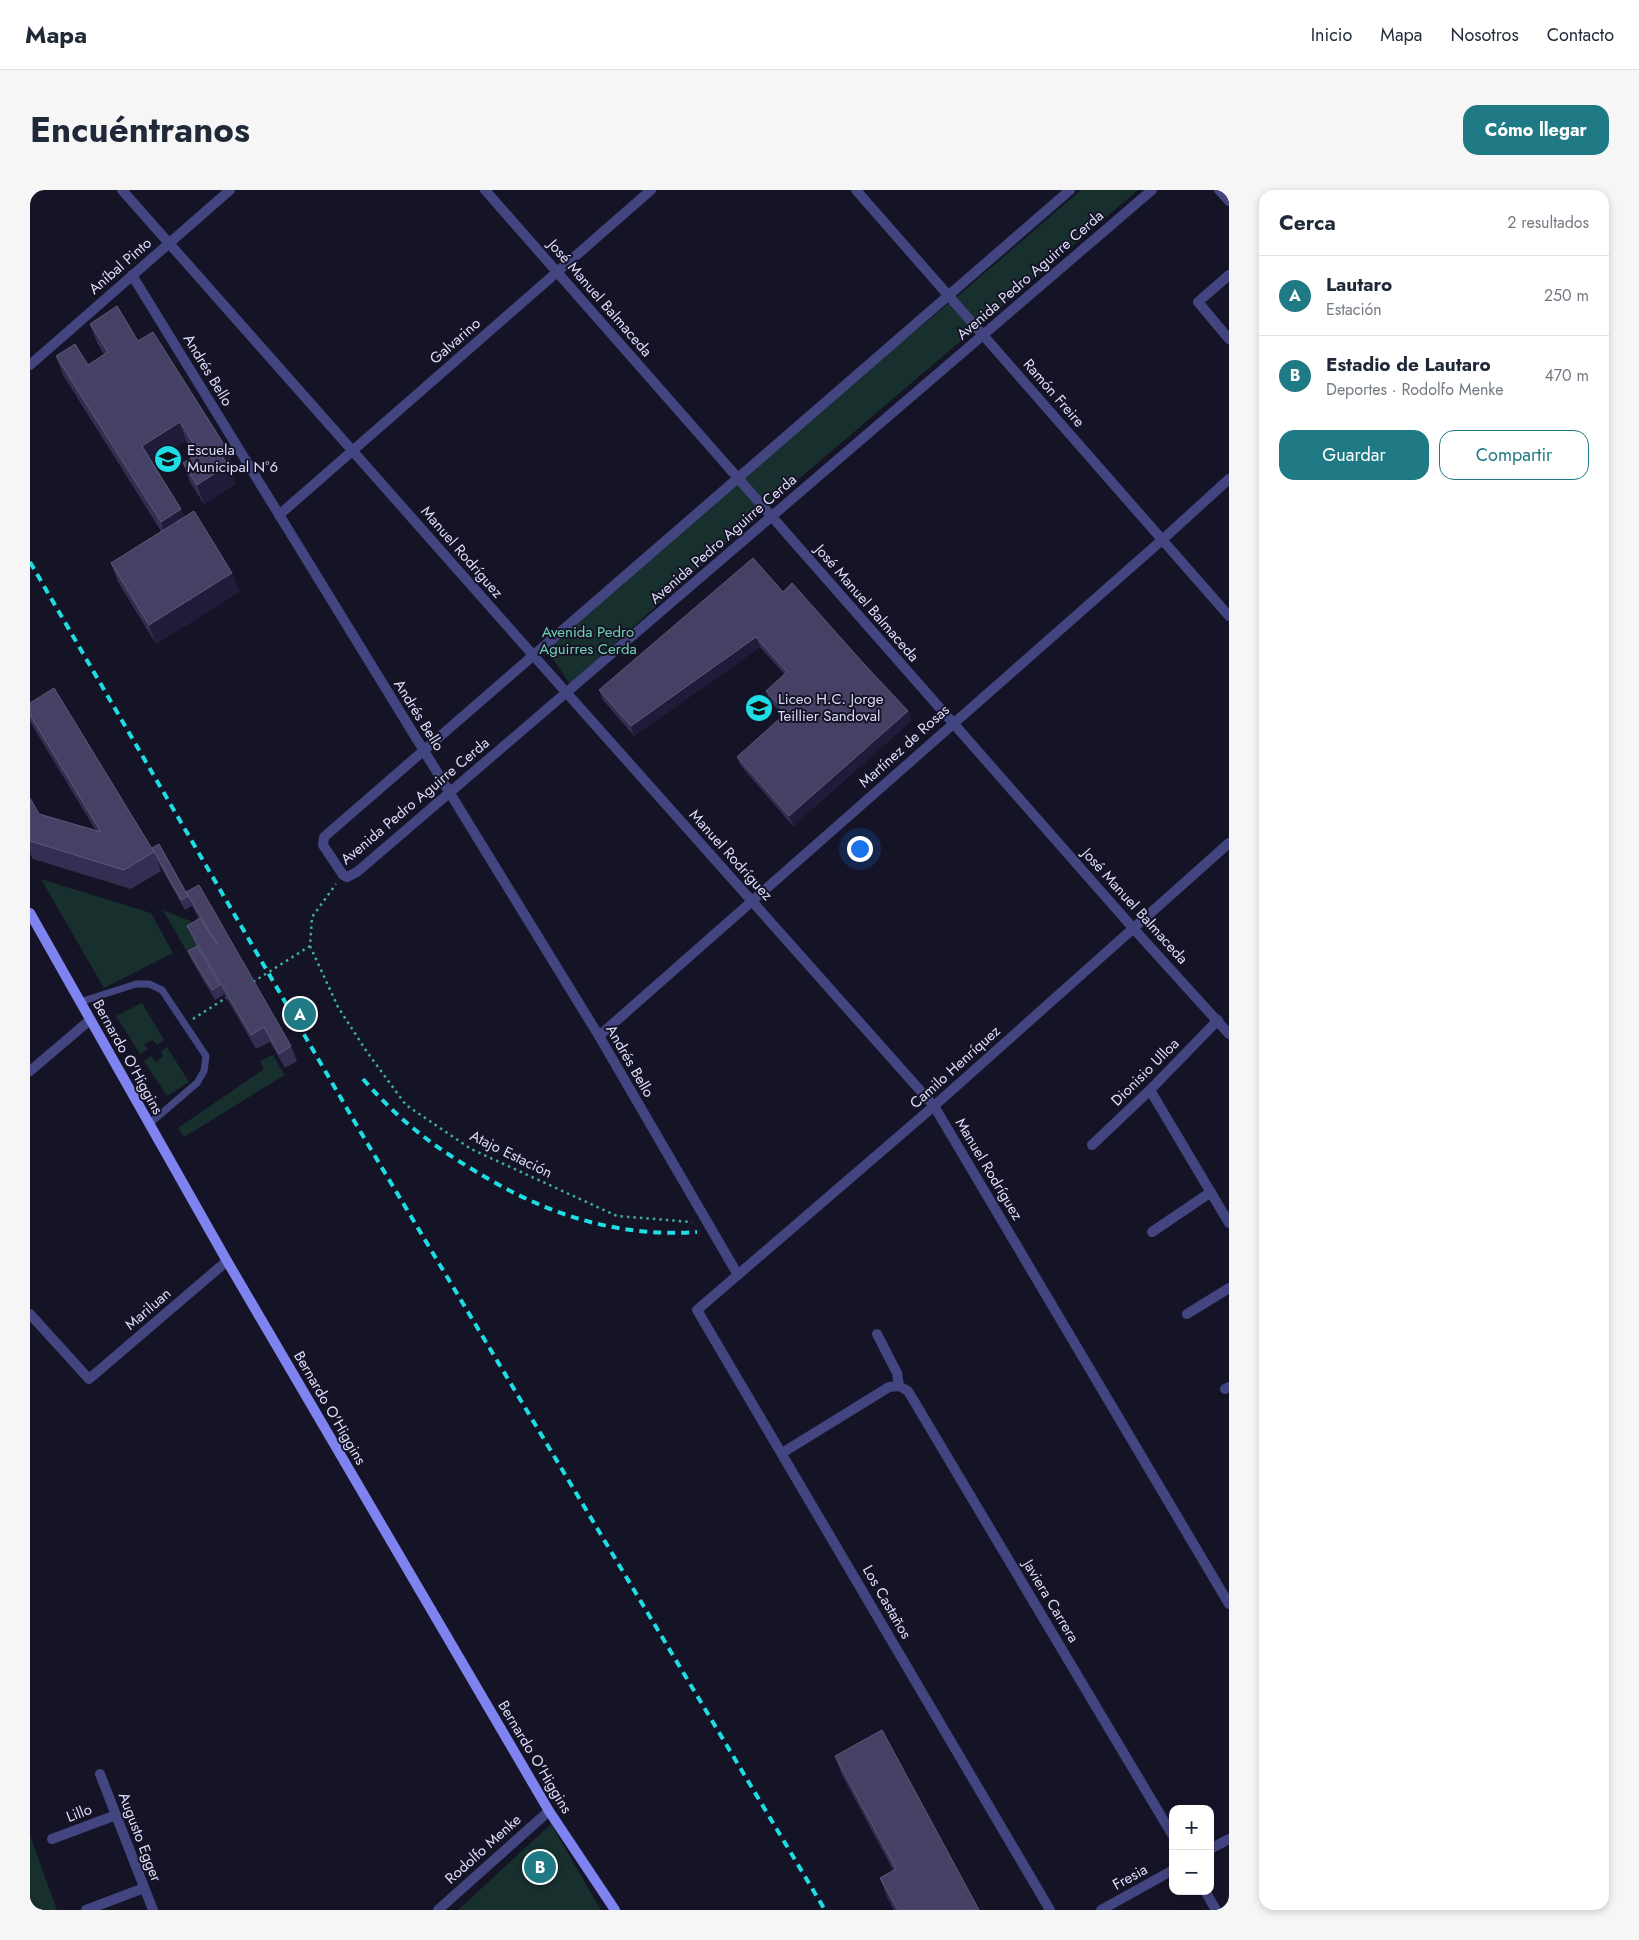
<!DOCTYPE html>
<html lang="es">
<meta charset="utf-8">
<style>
:root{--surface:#fff;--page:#f6f6f7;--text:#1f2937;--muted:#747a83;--line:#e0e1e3;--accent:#1f7a85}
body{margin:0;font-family:Jost,sans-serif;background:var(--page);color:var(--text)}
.controls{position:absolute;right:15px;bottom:15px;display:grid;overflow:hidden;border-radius:10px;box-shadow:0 2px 8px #0003}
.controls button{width:45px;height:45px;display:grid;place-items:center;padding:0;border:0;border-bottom:1px solid var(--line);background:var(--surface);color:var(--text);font:25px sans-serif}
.you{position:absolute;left:829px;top:658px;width:18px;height:18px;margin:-12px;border:4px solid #fff;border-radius:50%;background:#1a73e8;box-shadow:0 0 0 8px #1a73e833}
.badge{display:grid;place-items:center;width:32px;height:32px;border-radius:50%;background:var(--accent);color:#fff;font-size:16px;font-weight:700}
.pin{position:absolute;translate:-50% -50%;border:2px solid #fff;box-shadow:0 1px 5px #0006}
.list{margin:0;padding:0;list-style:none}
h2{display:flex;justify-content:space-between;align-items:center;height:65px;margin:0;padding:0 20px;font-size:21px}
h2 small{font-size:16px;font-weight:400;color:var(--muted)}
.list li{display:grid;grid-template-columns:32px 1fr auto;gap:15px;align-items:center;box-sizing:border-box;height:80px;padding:0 20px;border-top:1px solid var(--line)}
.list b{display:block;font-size:19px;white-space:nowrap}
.list p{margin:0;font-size:16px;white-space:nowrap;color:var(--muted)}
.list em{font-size:16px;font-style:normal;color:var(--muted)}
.actions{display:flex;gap:10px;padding:15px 20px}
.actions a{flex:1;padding:11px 0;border:1px solid var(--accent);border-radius:15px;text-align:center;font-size:18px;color:var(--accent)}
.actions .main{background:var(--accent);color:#fff}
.map{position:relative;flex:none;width:1199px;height:1720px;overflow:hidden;border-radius:15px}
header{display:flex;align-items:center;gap:30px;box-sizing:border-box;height:70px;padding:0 25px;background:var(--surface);border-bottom:1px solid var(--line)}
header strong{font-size:24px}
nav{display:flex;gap:28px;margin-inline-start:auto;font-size:18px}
.intro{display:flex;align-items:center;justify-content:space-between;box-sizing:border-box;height:120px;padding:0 30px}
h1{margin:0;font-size:35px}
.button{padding:12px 22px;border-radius:15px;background:var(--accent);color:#fff;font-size:18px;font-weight:700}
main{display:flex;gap:30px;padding:0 30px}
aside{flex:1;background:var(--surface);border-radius:15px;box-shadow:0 2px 8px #0003}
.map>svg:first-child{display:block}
</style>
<header>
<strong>Mapa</strong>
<nav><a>Inicio</a><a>Mapa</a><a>Nosotros</a><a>Contacto</a></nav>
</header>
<div class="intro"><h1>Encuéntranos</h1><a class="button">Cómo llegar</a></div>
<main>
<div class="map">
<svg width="1199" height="1720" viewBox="0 0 1199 1720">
<rect width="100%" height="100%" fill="#151326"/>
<g fill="#17302d">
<polygon points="1051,0 1108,0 737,316 540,494 516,459 818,197 929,105"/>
<polygon points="11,689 121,723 143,763 74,798"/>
<polygon points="133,720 165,733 172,779 168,781"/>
<polygon points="112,813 134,850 127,855 123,850 114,854 118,859 110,864 86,826"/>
<polygon points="137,857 159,892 137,906 114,871 121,866 126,872 133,866 131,861"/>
<polygon points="243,865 255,885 154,947 148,938 234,879 230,871"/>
<polygon points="521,1634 571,1720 428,1720"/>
<polygon points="0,1646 27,1720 0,1720"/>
</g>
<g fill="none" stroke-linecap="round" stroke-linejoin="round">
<g stroke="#3fac9f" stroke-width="2.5" stroke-dasharray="2.5 4" stroke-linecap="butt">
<polyline points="280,756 308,817 337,862 376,915 441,959 587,1026 662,1032"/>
<polyline points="223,792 280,756 282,727 306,694"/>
<polyline points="163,829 199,806"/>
</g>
<polyline stroke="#434580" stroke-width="7" points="50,812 106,794 119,794 132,800 176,866 174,881 167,893 119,934"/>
<g stroke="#434580" stroke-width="10">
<polyline points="92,0 503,465 904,916 1199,1414"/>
<polyline points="455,0 1103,738 1199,844"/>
<polyline points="826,0 1199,426"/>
<polyline points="1040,0 294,647 293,655 313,685 317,687 327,682 1122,0"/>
<polyline points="1189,0 1199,11"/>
<polyline points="102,85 569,846 708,1085"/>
<polyline points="1199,85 1168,112 1199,149"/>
<polyline points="0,175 200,0"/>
<polyline points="249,325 621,0"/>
<polyline points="569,846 1132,350 1199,289"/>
<polyline points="0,881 60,830"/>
<polyline points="1120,900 1199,1033"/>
<polyline points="1062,955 1120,900 1188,830"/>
<polyline points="1122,1042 1181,1002"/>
<polyline points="0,1124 59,1189 197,1071"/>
<polyline points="1157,1124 1199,1098"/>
<polyline points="847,1144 867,1183 869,1196"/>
<polyline points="1195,1199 1199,1197"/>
<polyline points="752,1263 859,1197 869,1196 878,1201 1143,1646"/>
<polyline points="70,1584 123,1720"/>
<polyline points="22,1649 86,1625"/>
<polyline points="1180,1659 1199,1649"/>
<polyline points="1175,1701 1186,1720"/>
<polyline points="56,1720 114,1698"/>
<polyline points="408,1720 519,1621"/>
<polyline points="1020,1720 667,1120 904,916 1199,653"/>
<polyline points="1071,1720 1143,1680"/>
</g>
<polyline stroke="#7e83f0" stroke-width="10" points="0,723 197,1071 519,1621 585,1720"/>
<g stroke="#1fdde4" stroke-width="4" stroke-dasharray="8 6" stroke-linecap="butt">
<polyline points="0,372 330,941 795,1720"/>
<path d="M333 889C374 936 411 962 464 992 527 1028 594 1047 667 1042"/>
</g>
</g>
<g fill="#332e52">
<polygon points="60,134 108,151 195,256 202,275 199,277 205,294 174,314 160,292 153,273 165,265 156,251 122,273 151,319 154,327 202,383 209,402 126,454 88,392 81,373 131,341 33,185 26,166 58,175 74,164 67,153"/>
<polygon points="753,402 834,474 878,521 881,531 763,636 711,576 707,567 753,525 740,511 736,501 755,485 730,457 604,546 573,510 569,500"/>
<polygon points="0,513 123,660 158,706 156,702 261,856 267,871 255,878 240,852 226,859 193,802 194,805 185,810 162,771 158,761 166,756 163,750 157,736 169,729 162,716 155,720 127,670 131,681 101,699 3,669 0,664 0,608 9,624 66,641 2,535 0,531"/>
<polygon points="805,1566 949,1720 864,1720 857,1707 850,1688 863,1680 812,1585"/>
</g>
<g fill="#1f1b39">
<polygon points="150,232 156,251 119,275 112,256"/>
<polygon points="195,256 202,275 199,277 205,294 174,314 167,295 188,260"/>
<polygon points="151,319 158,338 137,351 131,332"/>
<polygon points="202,383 209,402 126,454 119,435"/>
<polygon points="726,447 730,457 604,546 601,536"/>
<polygon points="878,521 881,531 763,636 759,626"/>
</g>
<g fill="#454164" stroke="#5d597c">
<polygon points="87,116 108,151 123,142 195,256 188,260 198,275 167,295 153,273 169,263 150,232 112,256 151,319 131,332 26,166 45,154 58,175 78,162 60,134"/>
<polygon points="164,321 202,383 119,435 81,373"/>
<polygon points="723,368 753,402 762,393 834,474 878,521 759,626 707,567 756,523 736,501 757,482 726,447 601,536 569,500"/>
<polygon points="24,498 124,662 94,680 0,651 0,608 9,624 71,642 0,525 0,513"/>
<polygon points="129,654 158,706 151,710 122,658"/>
<polygon points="169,695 261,856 249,864 234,837 221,845 157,736 170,728 187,754 156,702"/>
<polygon points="167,756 190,795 182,800 158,761"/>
<polygon points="852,1540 949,1720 868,1720 850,1688 866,1679 805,1566"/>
</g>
<defs>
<g id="school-disc" transform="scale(1.4375)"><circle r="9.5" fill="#1fdde4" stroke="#151326"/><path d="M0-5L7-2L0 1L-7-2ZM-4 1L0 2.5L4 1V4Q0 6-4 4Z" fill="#111"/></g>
</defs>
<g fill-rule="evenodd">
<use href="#school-disc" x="138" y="269"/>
<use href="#school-disc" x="729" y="518"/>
</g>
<g text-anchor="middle" stroke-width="4" stroke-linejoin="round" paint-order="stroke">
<g font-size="15" fill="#dedcfb" stroke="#151326">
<text transform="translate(90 76) rotate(-41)" y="5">Aníbal Pinto</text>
<text transform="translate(1000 85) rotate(-41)" y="5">Avenida Pedro Aguirre Cerda</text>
<text transform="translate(570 108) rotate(49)" y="5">José Manuel Balmaceda</text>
<text transform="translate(425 151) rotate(-41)" y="5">Galvarino</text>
<text transform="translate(178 180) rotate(59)" y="5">Andrés Bello</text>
<text transform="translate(1024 203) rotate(49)" y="5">Ramón Freire</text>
<text transform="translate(693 349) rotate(-41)" y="5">Avenida Pedro Aguirre Cerda</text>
<text transform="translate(432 362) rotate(49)" y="5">Manuel Rodríguez</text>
<text transform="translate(837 413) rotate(49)" y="5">José Manuel Balmaceda</text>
<text transform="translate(389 525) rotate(58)" y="5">Andrés Bello</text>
<text transform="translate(874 556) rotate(-42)" y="5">Martínez de Rosas</text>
<text transform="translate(385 611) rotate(-40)" y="5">Avenida Pedro Aguirre Cerda</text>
<text transform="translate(701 665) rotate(48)" y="5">Manuel Rodríguez</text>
<text transform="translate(1105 716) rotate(48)" y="5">José Manuel Balmaceda</text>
<text transform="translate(98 867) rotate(61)" y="5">Bernardo O'Higgins</text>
<text transform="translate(600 871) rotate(60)" y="5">Andrés Bello</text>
<text transform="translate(925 877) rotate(-42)" y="5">Camilo Henríquez</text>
<text transform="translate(1115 882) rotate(-45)" y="5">Dionisio Ulloa</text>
<text transform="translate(481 964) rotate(26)" y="5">Atajo Estación</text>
<text transform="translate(959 979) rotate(59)" y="5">Manuel Rodríguez</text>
<text transform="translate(118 1119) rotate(-41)" y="5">Mariluan</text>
<text transform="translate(300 1218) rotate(60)" y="5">Bernardo O'Higgins</text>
<text transform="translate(1021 1411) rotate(59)" y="5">Javiera Carrera</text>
<text transform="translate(857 1412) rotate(60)" y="5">Los Castaños</text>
<text transform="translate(505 1567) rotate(59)" y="5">Bernardo O'Higgins</text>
<text transform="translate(49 1623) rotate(-21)" y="5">Lillo</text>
<text transform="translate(110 1647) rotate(69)" y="5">Augusto Egger</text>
<text transform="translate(453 1659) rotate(-42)" y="5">Rodolfo Menke</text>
<text transform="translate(1100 1687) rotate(-29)" y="5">Fresia</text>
</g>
<g font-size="15" fill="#dedcfb" stroke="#151326" text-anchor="start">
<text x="157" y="265">Escuela<tspan x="157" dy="17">Municipal N°6</tspan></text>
<text x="748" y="514">Liceo H.C. Jorge<tspan x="748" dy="17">Teillier Sandoval</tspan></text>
</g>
<g font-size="15" fill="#70d3b4" stroke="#151326">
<text x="558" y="447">Avenida Pedro<tspan x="558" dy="17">Aguirres Cerda</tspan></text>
</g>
</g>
</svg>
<div class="controls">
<button>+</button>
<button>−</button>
</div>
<div class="you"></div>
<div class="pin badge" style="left:270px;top:824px">A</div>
<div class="pin badge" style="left:510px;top:1677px">B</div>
</div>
<aside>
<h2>Cerca<small>2 resultados</small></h2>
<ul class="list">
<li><span class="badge">A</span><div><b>Lautaro</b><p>Estación</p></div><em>250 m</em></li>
<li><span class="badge">B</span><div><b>Estadio de Lautaro</b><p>Deportes · Rodolfo Menke</p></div><em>470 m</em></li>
</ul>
<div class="actions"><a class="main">Guardar</a><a>Compartir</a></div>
</aside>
</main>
